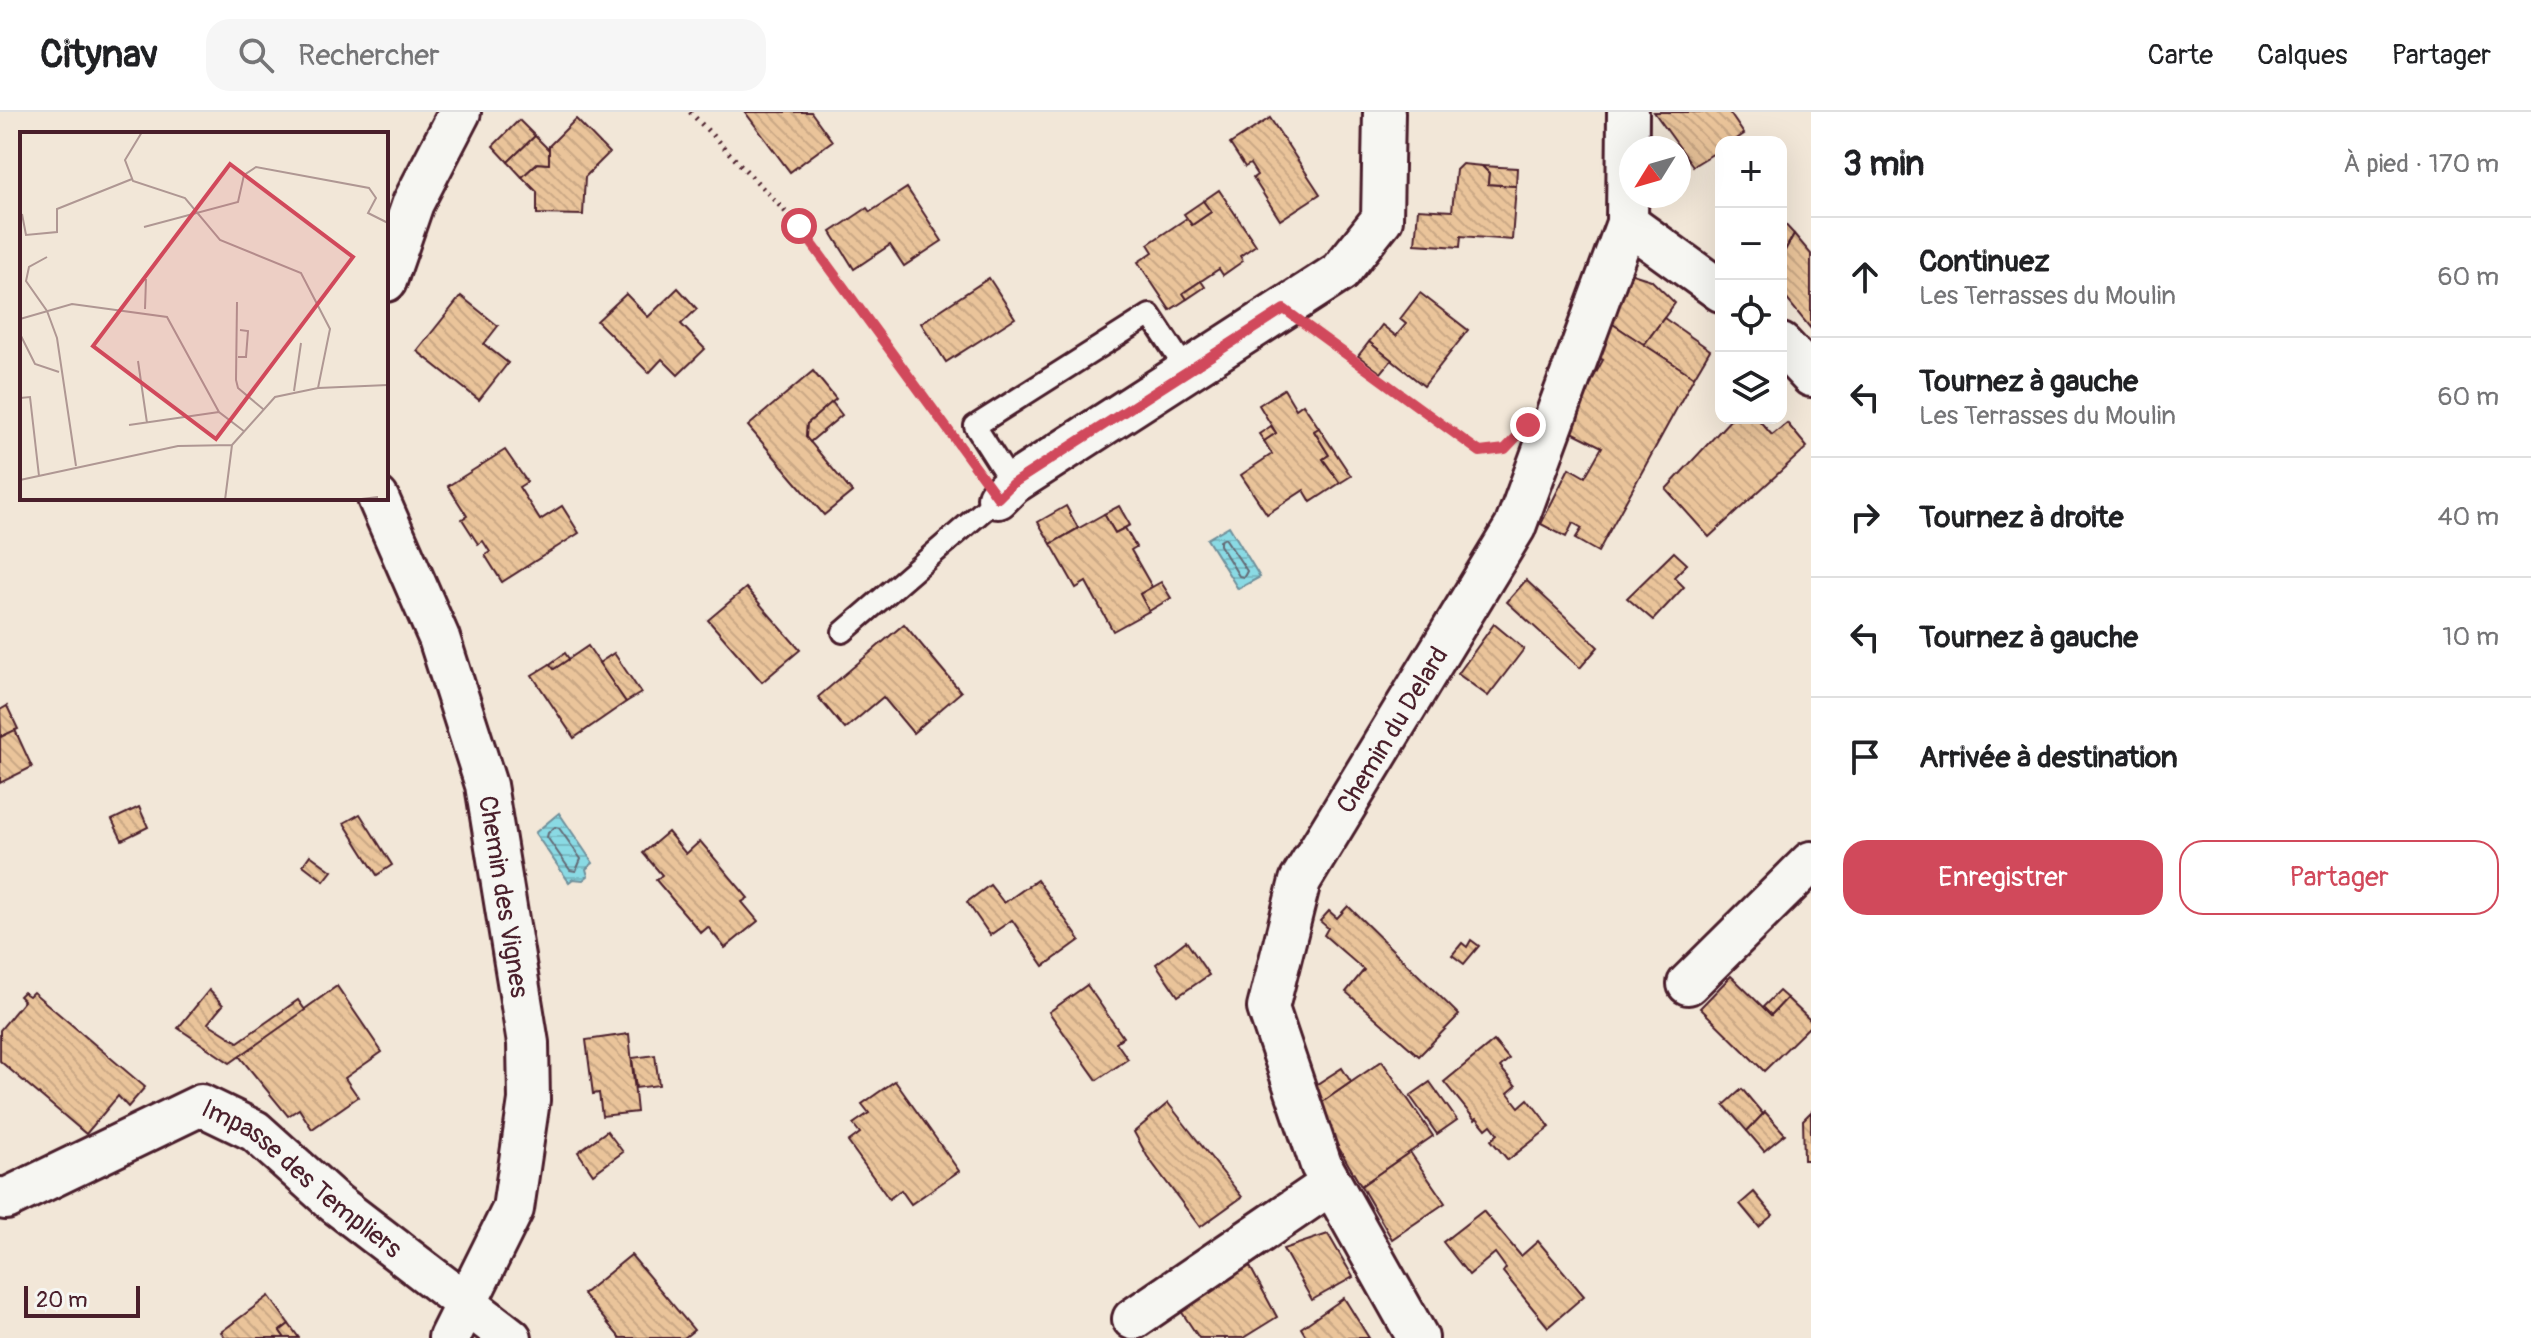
<!DOCTYPE html>
<html lang="fr">
<meta charset="utf-8">
<style>
:root{--surface:#fff;--page:#f6f6f6;--text:#202124;--muted:#757577;--line:#e0e0e0;--accent:#d1495b}
body{margin:0;font-family:Pangolin,sans-serif;background:var(--page);color:var(--text)}
.controls{position:absolute;right:24px;top:24px;display:grid;overflow:hidden;border-radius:16px;box-shadow:0 8px 32px #0002}
.controls button{width:72px;height:72px;display:grid;place-items:center;padding:0;border:0;border-bottom:2px solid var(--line);background:var(--surface);color:var(--text);font:40px sans-serif}
.compass{position:absolute;left:1619px;top:24px;width:72px;height:72px;border-radius:50%;background:var(--surface);box-shadow:0 8px 32px #0002;rotate:233deg}
.scale{position:absolute;left:24px;bottom:20px;width:116px;box-sizing:border-box;padding-left:8px;border:4px solid #4a1f2b;border-top:0;font-size:22px;line-height:28px;white-space:nowrap;color:#4a1f2b;-webkit-text-stroke:6px #f6f6f2;paint-order:stroke}
.stop{position:absolute;width:24px;height:24px;margin:-18px;border:6px solid #d1495b;border-radius:50%;background:#fff}
.stop.end{background:#d1495b;border-color:#fff;box-shadow:0 2px 8px #0008}
.list{margin:0;padding:0;list-style:none}
h2{display:flex;justify-content:space-between;align-items:center;height:104px;margin:0;padding:0 32px;font-size:34px}
h2 small{font-size:26px;font-weight:400;color:var(--muted)}
.list li{display:grid;grid-template-columns:52px 1fr auto;gap:24px;align-items:center;box-sizing:border-box;height:120px;padding:0 32px;border-top:2px solid var(--line)}
.list b{display:block;font-size:30px;white-space:nowrap}
.list p{margin:0;font-size:26px;white-space:nowrap;color:var(--muted)}
.list em{font-size:26px;font-style:normal;color:var(--muted)}
.actions{display:flex;gap:16px;padding:24px 32px}
.actions a{flex:1;padding:18px 0;border:2px solid var(--accent);border-radius:24px;text-align:center;font-size:28px;color:var(--accent)}
.actions .main{background:var(--accent);color:#fff}
.icon{flex:none;width:44px;height:44px;fill:none;stroke:currentColor;stroke-width:2;stroke-linecap:round;stroke-linejoin:round}
.map{position:relative;flex:none;width:1811px;height:1226px;overflow:hidden}
header{display:flex;align-items:center;gap:48px;box-sizing:border-box;height:112px;padding:0 40px;background:var(--surface);border-bottom:2px solid var(--line)}
header strong{font-size:38px}
nav{display:flex;gap:44px;margin-inline-start:auto;font-size:28px}
.search{width:560px;height:72px;background:var(--page);display:flex;align-items:center;gap:20px;box-sizing:border-box;padding:0 28px;border-radius:24px;color:var(--muted);font-size:30px}
main{display:flex}
aside{flex:1;background:var(--surface)}
.map>svg:first-child{display:block}
</style>
<header>
<strong>Citynav</strong>
<div class="search"><svg class="icon" aria-label="search" viewBox="0 0 24 24"><circle cx="10" cy="10" r="6"/><path d="M15 15l6 6"/></svg>Rechercher</div>
<nav><a>Carte</a><a>Calques</a><a>Partager</a></nav>
</header>
<main>
<div class="map">
<svg width="1811" height="1226" viewBox="0 0 1811 1226">
<defs>
<pattern id="water-rules" width="6" height="5" patternUnits="userSpaceOnUse" patternTransform="scale(2)"><rect width="6" height="5" fill="#8adae4"/><path d="M0 2.5h6" fill="none" stroke="#79bbc4"/></pattern>
<pattern id="building-back-hatch" width="6" height="6" patternUnits="userSpaceOnUse" patternTransform="scale(2)"><rect width="6" height="6" fill="#eac49a"/><path d="M-1 5l2 2M0 0l6 6M5-1l2 2" fill="none" stroke="#caa885"/></pattern>
</defs>
<rect width="100%" height="100%" fill="#f2e7d8"/>
<filter id="ink" filterUnits="userSpaceOnUse"><feTurbulence type="fractalNoise" baseFrequency=".0125" numOctaves="2"/><feDisplacementMap in="SourceGraphic" scale="16" xChannelSelector="R" yChannelSelector="G"/><feConvolveMatrix kernelMatrix="1 2 1 2 8 2 1 2 1" color-interpolation-filters="sRGB"/></filter>
<g filter="url(#ink)">
<g fill="url(#water-rules)" stroke="#708f9a" stroke-width="2">
<polygon points="1229,414 1260,465 1238,477 1207,427"/>
<polygon points="559,701 593,751 586,757 588,764 583,768 573,767 569,770 535,721"/>
</g>
<g fill="none" stroke-linecap="round" stroke-linejoin="round">
<g stroke="#646a75" stroke-width="2">
<polygon points="1225,426 1247,459 1244,465 1239,464 1220,433 1220,429"/>
<polygon points="555,715 559,716 581,747 576,759 570,758 547,725 548,721"/>
</g>
</g>
<g fill="url(#building-back-hatch)" stroke="#4a1f2b" stroke-width="2">
<polygon points="745,0 811,0 832,29 790,60"/>
<polygon points="1654,0 1729,0 1744,22 1732,30 1721,30 1721,37 1693,54"/>
<polygon points="1270,6 1320,82 1280,108 1253,66 1257,63 1250,52 1245,55 1230,32"/>
<polygon points="576,7 609,41 585,65 583,103 537,102 537,80 522,65 537,51 549,52 549,34"/>
<polygon points="519,8 535,24 508,50 493,34"/>
<polygon points="535,24 549,38 549,52 537,51 522,65 508,50"/>
<polygon points="1462,52 1482,54 1489,61 1488,72 1516,74 1512,128 1461,124 1460,135 1415,132 1418,97 1452,99 1456,58"/>
<polygon points="1482,54 1517,56 1516,74 1488,72 1489,61"/>
<polygon points="907,76 942,129 904,154 890,133 854,157 831,120 867,96 870,100"/>
<polygon points="1219,78 1256,133 1240,144 1243,149 1223,163 1219,157 1183,181 1187,187 1170,198 1138,150 1153,140 1148,132 1187,106 1192,113 1211,100 1203,89"/>
<polygon points="1203,89 1211,100 1192,113 1184,102"/>
<polygon points="1781,108 1794,122 1781,146"/>
<polygon points="1794,122 1811,142 1811,217 1781,180 1781,146"/>
<polygon points="1626,160 1651,168 1675,191 1644,233 1605,207"/>
<polygon points="989,166 1015,206 946,250 921,211"/>
<polygon points="1201,169 1205,175 1187,187 1183,181"/>
<polygon points="678,176 697,197 681,212 705,237 678,263 662,247 649,261 597,209 626,182 648,205"/>
<polygon points="1420,181 1468,218 1424,274 1369,230 1382,213 1396,224 1406,212 1400,207"/>
<polygon points="461,184 498,214 484,232 508,251 479,288 417,239"/>
<polygon points="1664,206 1710,238 1694,265 1644,233"/>
<polygon points="1605,207 1694,265 1598,440 1575,427 1582,416 1573,411 1566,425 1541,412 1569,356 1585,365 1602,335 1566,317 1603,248 1592,242"/>
<polygon points="1369,230 1392,248 1381,261 1358,244"/>
<polygon points="813,259 836,287 807,312 806,325 852,380 824,403 748,314"/>
<polygon points="1284,277 1296,297 1303,292 1319,316 1314,319 1329,343 1323,347 1340,371 1311,390 1304,378 1267,402 1241,363 1272,342 1264,329 1276,321 1259,293"/>
<polygon points="832,290 842,303 810,330 806,325 807,312"/>
<polygon points="1732,306 1757,306 1772,323 1787,311 1807,335 1709,425 1666,377"/>
<polygon points="1271,314 1276,321 1264,329 1259,322"/>
<polygon points="1319,316 1351,364 1340,371 1323,347 1329,343 1314,319"/>
<polygon points="505,338 527,370 519,375 540,408 562,394 579,421 502,470 485,443 490,440 483,429 478,432 462,407 467,404 448,374"/>
<polygon points="1066,394 1078,416 1051,432 1038,410"/>
<polygon points="1119,394 1130,413 1115,421 1104,402"/>
<polygon points="1104,402 1115,421 1125,416 1136,435 1131,438 1152,475 1140,482 1149,499 1113,519 1086,470 1076,476 1051,432"/>
<polygon points="1674,440 1687,452 1674,465 1684,475 1653,508 1627,486"/>
<polygon points="1526,468 1598,535 1580,556 1507,490"/>
<polygon points="1161,470 1171,486 1149,499 1140,482"/>
<polygon points="746,476 800,538 762,570 708,508"/>
<polygon points="904,512 961,580 913,621 883,585 845,617 818,585"/>
<polygon points="1494,512 1524,537 1488,584 1458,562"/>
<polygon points="588,534 626,590 574,626 532,563 550,552 554,557"/>
<polygon points="565,541 569,547 554,557 550,552"/>
<polygon points="614,541 641,581 626,590 599,551"/>
<polygon points="7,594 18,617 1,625 0,598"/>
<polygon points="15,618 32,655 0,671 0,623 1,625"/>
<polygon points="139,695 148,715 122,728 112,708"/>
<polygon points="360,702 392,753 377,763 344,711"/>
<polygon points="668,720 686,742 700,729 748,786 742,790 758,809 725,836 708,815 701,821 656,768 662,763 643,741"/>
<polygon points="310,743 332,759 324,769 303,753"/>
<polygon points="1037,768 1080,828 1044,854 1012,808 990,823 967,790 990,773 1004,791"/>
<polygon points="1348,794 1459,903 1419,944 1346,880 1364,858 1324,823 1328,816 1320,809 1329,799 1337,806"/>
<polygon points="1471,828 1479,834 1464,852 1452,843 1462,831 1467,835"/>
<polygon points="1186,829 1209,863 1178,884 1156,852"/>
<polygon points="1731,864 1771,903 1787,886 1811,909 1811,913 1764,959 1700,896"/>
<polygon points="1087,873 1123,925 1116,930 1128,947 1097,968 1049,900"/>
<polygon points="337,874 382,940 345,966 358,985 312,1017 299,997 288,1004 239,944"/>
<polygon points="209,878 223,893 208,911 238,930 298,888 305,898 230,951 178,916"/>
<polygon points="1779,879 1787,886 1771,903 1763,895"/>
<polygon points="23,880 29,884 33,880 145,975 128,995 118,984 86,1022 0,949 0,918 24,889 19,884"/>
<polygon points="629,922 637,1000 602,1004 599,981 593,982 586,928"/>
<polygon points="1494,929 1509,947 1500,955 1516,974 1508,981 1519,995 1528,987 1550,1015 1508,1048 1491,1028 1498,1022 1491,1013 1486,1017 1477,1006 1475,1008 1444,970"/>
<polygon points="655,943 659,973 636,976 632,946"/>
<polygon points="1382,949 1433,1024 1361,1074 1315,995"/>
<polygon points="1342,956 1351,970 1315,995 1308,978"/>
<polygon points="895,969 959,1059 911,1092 901,1078 889,1087 848,1030 860,1021 853,1012 869,1001 862,992"/>
<polygon points="1430,970 1457,1008 1437,1022 1410,984"/>
<polygon points="1742,977 1763,1002 1747,1019 1724,993"/>
<polygon points="1168,991 1242,1085 1200,1115 1147,1044 1134,1020"/>
<polygon points="1765,1000 1785,1022 1764,1039 1747,1019"/>
<polygon points="1811,1000 1811,1048 1804,1048 1803,1008"/>
<polygon points="607,1019 623,1040 593,1062 578,1040"/>
<polygon points="1410,1040 1445,1091 1392,1127 1361,1074"/>
<polygon points="1754,1080 1773,1103 1759,1115 1740,1092"/>
<polygon points="1483,1099 1521,1144 1538,1129 1584,1184 1548,1215 1503,1160 1506,1156 1495,1141 1469,1163 1443,1130"/>
<polygon points="1328,1122 1353,1165 1312,1188 1283,1137"/>
<polygon points="631,1143 694,1218 684,1226 620,1226 583,1182"/>
<polygon points="1247,1149 1277,1205 1243,1226 1199,1226 1177,1193"/>
<polygon points="269,1184 289,1212 280,1219 285,1226 225,1226 221,1220"/>
<polygon points="1344,1186 1369,1226 1307,1226 1301,1216"/>
<polygon points="289,1212 299,1226 285,1226 280,1219"/>
</g>
<g fill="none" stroke-linecap="round" stroke-linejoin="round">
<g stroke="#4a1f2b" stroke-width="26">
<g id="lane">
<polyline points="1012,372 975,314 1150,203 1187,259"/>
<polyline points="843,520 998,386"/>
</g>
</g>
<g stroke="#4a1f2b" stroke-width="46">
<g id="street">
<polyline points="1627,111 1721,179"/>
<polyline points="386,169 413,91 460,0"/>
<polyline points="1781,232 1811,264"/>
<path id="s1" d="M378 386 439 526 486 673 528 931 529 988 513 1097 449 1226"/>
<polyline points="998,386 1012,372 1340,160 1382,107 1384,0"/>
<polyline points="1688,872 1811,750"/>
<path id="s2" d="M0 1086 6 1087 201 993 255 1019 335 1091 511 1226"/>
<polyline points="1133,1207 1331,1072"/>
<path id="s3" d="M1418 1226 1321 1053 1268 896 1300 769 1515 415 1627 111 1628 0"/>
</g>
</g>
<g stroke="#4a1f2b" stroke-width="5" stroke-dasharray="2 6" stroke-linecap="butt">
<polyline points="690,0 799,114 944,312"/>
<polyline points="1318,221 1480,340 1500,337"/>
</g>
<use href="#lane" stroke="#f6f6f2" stroke-width="20"/>
<use href="#street" stroke="#f6f6f2" stroke-width="40"/>
</g>
</g>
<g fill="none" stroke-linecap="round" stroke-linejoin="round" filter="url(#ink)">
<polyline stroke="#d1495b" stroke-width="10" points="799,114 998,386 1012,372 1284,197 1480,340 1505,337 1528,313"/>
</g>
<g text-anchor="middle" stroke-width="7" stroke-linejoin="round" paint-order="stroke">
<g font-size="26" fill="#4a1f2b" stroke="#f6f6f2">
<text dy="9" stroke="none"><textPath href="#s3" startOffset="672">Chemin du Delard</textPath></text>
<text dy="9" stroke="none"><textPath href="#s1" startOffset="420">Chemin des Vignes</textPath></text>
<text dy="9" stroke="none"><textPath href="#s2" startOffset="348">Impasse des Templiers</textPath></text>
</g>
</g>
<g transform="translate(20 20)">
<rect width="368" height="368" fill="#f2e7d8"/>
<path fill="none" stroke="#af9793" stroke-width="2" d="M122 0 105 28 113 49 165 66 200 108 281 141 310 197 298 256M2 82 6 103 37 100V77L112 47M124 95 218 70 224 43 236 35 349 56 356 66 348 81 368 91M27 125 9 135 6 149 27 179 37 206 56 334M217 170 216 248 218 256 243 277M125 177 126 147M0 187 52 172 147 185 199 280 225 300M0 202 15 232 39 240M218 225H226L228 199 220 198M118 229 127 291M274 259 281 211M0 266 10 265 19 344M109 293 199 280M212 313 255 265 298 256 368 253M0 348 158 314 212 313M205 368 212 313M333 368 358 365"/>
<path fill="#d1495b" fill-opacity="0.15" stroke="#d1495b" stroke-width="4" d="M210 32 333 125 196 307 73 214Z"/>
<rect width="368" height="368" fill="none" stroke="#4a1f2b" stroke-width="4"/>
</g>
</svg>
<div class="controls">
<button>+</button>
<button>−</button>
<button><svg class="icon" aria-label="locate" viewBox="0 0 24 24"><circle cx="12" cy="12" r="6"/><path d="M12 2v4M12 18v4M2 12h4M18 12h4"/></svg></button>
<button><svg class="icon" aria-label="layers" viewBox="0 0 24 24"><path d="M12 4l9 5-9 5-9-5zM3 14l9 5 9-5"/></svg></button>
</div>
<svg class="compass" viewBox="-18 -18 36 36"><path d="M0-13l5 13h-10z" fill="#e53935"/><path d="M0 13l5-13h-10z" fill="#757577"/></svg>
<div class="scale">20 m</div>
<div class="stop" style="left:799px;top:114px"></div>
<div class="stop end" style="left:1528px;top:313px"></div>
</div>
<aside>
<h2>3 min<small>À pied · 170 m</small></h2>
<ul class="list">
<li><svg class="icon" aria-label="ahead" viewBox="0 0 24 24"><path d="M12 20V5M6 11l6-6 6 6"/></svg><div><b>Continuez</b><p>Les Terrasses du Moulin</p></div><em>60 m</em></li>
<li><svg class="icon" aria-label="left" viewBox="0 0 24 24"><path d="M17 20v-9H6M10 6l-5 5 5 5"/></svg><div><b>Tournez à gauche</b><p>Les Terrasses du Moulin</p></div><em>60 m</em></li>
<li><svg class="icon" aria-label="right" viewBox="0 0 24 24"><path d="M7 20v-9h11M14 6l5 5-5 5"/></svg><div><b>Tournez à droite</b></div><em>40 m</em></li>
<li><svg class="icon" aria-label="left" viewBox="0 0 24 24"><path d="M17 20v-9H6M10 6l-5 5 5 5"/></svg><div><b>Tournez à gauche</b></div><em>10 m</em></li>
<li><svg class="icon" aria-label="arrive" viewBox="0 0 24 24"><path d="M6 21V4h12l-3 4 3 4H6"/></svg><div><b>Arrivée à destination</b></div></li>
</ul>
<div class="actions"><a class="main">Enregistrer</a><a>Partager</a></div>
</aside>
</main>
